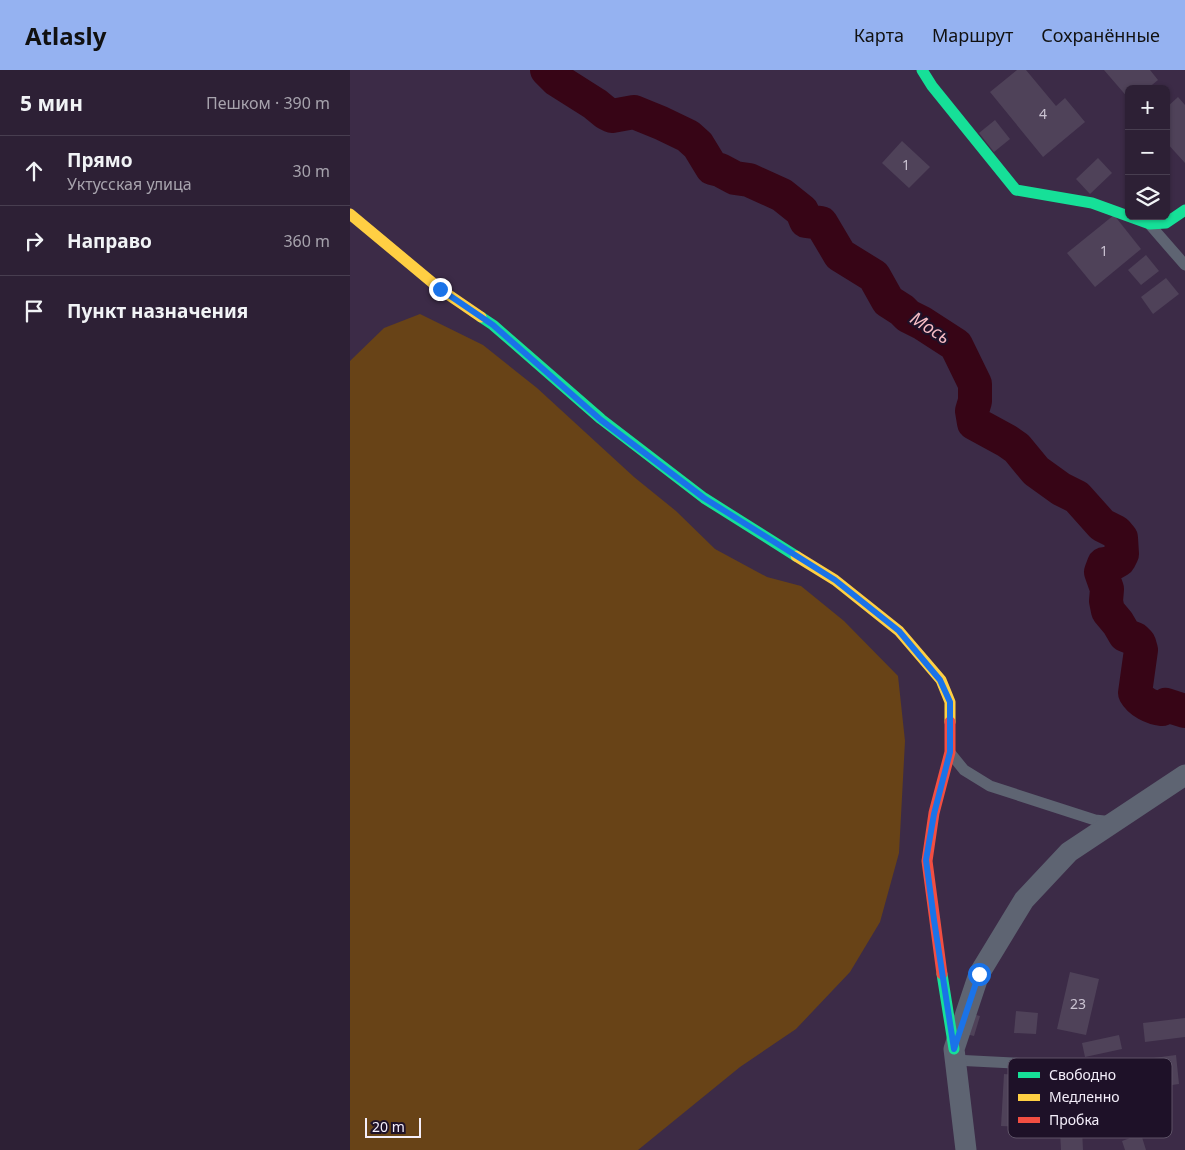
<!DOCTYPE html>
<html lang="ru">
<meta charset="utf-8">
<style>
:root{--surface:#2d2035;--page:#35283d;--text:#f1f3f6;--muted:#a7a3ad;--line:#483e50;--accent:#95b2f1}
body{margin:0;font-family:"Noto Sans",sans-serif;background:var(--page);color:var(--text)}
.controls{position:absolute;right:15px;top:15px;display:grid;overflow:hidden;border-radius:8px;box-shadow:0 1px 4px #0004}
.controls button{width:45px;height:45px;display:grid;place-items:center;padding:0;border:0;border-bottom:1px solid var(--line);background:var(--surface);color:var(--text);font:25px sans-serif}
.scale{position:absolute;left:15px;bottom:12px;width:56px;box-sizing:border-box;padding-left:5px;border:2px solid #f4eefa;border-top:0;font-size:14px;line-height:18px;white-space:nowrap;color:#f4eefa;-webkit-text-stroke:4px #1e1128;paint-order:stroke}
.stop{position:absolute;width:15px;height:15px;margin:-11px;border:4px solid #1a73e8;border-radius:50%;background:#fff}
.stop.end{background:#1a73e8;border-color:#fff;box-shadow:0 1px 5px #0008}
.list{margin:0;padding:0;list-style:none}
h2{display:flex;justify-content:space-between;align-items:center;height:65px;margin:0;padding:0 20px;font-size:21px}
h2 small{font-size:16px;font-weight:400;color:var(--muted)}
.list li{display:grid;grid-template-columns:32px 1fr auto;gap:15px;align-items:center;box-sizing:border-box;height:70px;padding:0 20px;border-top:1px solid var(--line)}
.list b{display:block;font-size:19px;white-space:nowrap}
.list p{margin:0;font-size:16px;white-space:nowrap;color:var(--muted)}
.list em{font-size:16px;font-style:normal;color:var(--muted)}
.icon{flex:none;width:28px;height:28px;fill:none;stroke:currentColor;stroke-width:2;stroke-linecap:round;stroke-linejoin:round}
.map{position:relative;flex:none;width:835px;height:1080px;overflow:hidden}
header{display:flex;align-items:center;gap:30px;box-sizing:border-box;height:70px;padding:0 25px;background:var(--accent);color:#111}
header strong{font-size:24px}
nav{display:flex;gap:28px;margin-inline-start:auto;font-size:18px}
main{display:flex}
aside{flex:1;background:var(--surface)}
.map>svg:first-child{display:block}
</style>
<header>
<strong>Atlasly</strong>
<nav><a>Карта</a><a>Маршрут</a><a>Сохранённые</a></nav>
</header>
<main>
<aside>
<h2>5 мин<small>Пешком · 390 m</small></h2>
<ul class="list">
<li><svg class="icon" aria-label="ahead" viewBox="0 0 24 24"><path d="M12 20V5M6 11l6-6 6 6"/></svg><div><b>Прямо</b><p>Уктусская улица</p></div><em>30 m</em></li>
<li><svg class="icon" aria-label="right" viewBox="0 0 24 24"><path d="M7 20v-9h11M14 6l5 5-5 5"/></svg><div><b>Направо</b></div><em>360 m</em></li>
<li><svg class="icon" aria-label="arrive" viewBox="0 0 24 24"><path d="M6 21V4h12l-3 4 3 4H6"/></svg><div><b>Пункт назначения</b></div></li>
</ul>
</aside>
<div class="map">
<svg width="835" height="1080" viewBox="0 0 835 1080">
<rect width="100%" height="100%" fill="#3c2b47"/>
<polygon fill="#684317" points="70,244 133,275 187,318 284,407 326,441 365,479 417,507 451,516 494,551 548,606 555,671 549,783 530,852 500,902 446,959 390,997 288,1080 0,1080 0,291 34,258"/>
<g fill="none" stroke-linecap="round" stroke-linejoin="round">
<path stroke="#370516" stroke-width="34" d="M197 0 207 10 245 34 256 43 262 46 284 42 311 53 338 66 348 75 362 98 370 100 385 108 399 110 432 125 452 141 456 151 471 153 490 185 524 206 538 231 552 240 558 246 572 253 606 275 625 314V331L622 341 624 353 657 371 667 378 686 401 711 419 727 427 752 455 766 462 771 468 772 484 769 490 762 494H754L751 502 757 519 756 531 758 541 768 553 775 565 785 569 789 573 791 580 785 623C790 632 802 638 812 639L816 635 835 641"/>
</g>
<g fill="#4f4259">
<polygon points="667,0 676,0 706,36 715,28 735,52 693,87 640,22"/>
<polygon points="754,0 800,0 808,10 797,19 779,19 779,29"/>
<polygon points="828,27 835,35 835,93 816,72 816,38"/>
<polygon points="645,50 660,69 644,82 629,63"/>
<polygon points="552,71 580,97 559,118 532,93"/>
<polygon points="748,88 762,103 740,124 726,109"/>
<polygon points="764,145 791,179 745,217 717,183"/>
<polygon points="796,185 809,201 791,215 778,200"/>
<polygon points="816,208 829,224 803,244 791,227"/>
<polygon points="720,902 749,909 736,965 707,959"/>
<polygon points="666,941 688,943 686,964 664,963"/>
<polygon points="618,943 630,946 624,966 612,963"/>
<polygon points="835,948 835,967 795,972 793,953"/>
<polygon points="769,965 772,979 735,987 732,973"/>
<polygon points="826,985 829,1014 794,1019 789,990"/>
<polygon points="654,1004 681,1006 678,1057 651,1056"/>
<polygon points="732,1059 733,1080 711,1080 710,1061"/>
<polygon points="791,1064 796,1080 775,1080 772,1071"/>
</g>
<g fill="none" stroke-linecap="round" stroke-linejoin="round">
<g stroke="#5e6472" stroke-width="11">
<polyline points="801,156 835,195"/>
<polyline points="601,684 614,700 640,716 745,750 763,752"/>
<polyline points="604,990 700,995"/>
</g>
<polyline stroke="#5e6472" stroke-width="21" points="616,1080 604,979 629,904 674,830 719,782 835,705"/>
<g stroke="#16e098" stroke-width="11">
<polyline points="572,0 582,16 666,120 742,133 800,154 816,153 835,140"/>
<polyline points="131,247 143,255 251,349 354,428 446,486"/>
<polyline points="592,904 604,979"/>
</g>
<g stroke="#ffcf43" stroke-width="11">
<polyline points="0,144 90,219 131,247"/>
<polyline points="446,486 485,510 549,561 591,610 600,632 600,652"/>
</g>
<polyline stroke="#f24e42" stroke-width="11" points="592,904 577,791 584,743 600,682 600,652"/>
</g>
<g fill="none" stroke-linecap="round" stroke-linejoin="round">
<polyline stroke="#1a73e8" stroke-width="6" points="90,219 143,255 251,350 354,428 485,510 549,561 590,610 600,632 600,682 584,744 576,790 584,850 604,979 629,904"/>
</g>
<g text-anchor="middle" stroke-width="4.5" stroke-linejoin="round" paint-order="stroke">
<g font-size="14" fill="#cbc3d2">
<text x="693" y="49">4</text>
<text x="556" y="100">1</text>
<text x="754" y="186">1</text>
<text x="728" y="939">23</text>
</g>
<g font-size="18" font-style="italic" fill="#f8bdc5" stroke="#1e1128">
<text transform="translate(580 258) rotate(33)" y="6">Мось</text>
</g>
</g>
<rect x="658" y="988" width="164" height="80" rx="8" fill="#1e1128" stroke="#5e5367" stroke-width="1"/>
<rect x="668" y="1002" width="22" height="6" fill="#16e098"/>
<rect x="668" y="1024" width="22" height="7" fill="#ffcf43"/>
<rect x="668" y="1047" width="22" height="6" fill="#f24e42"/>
<g font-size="14" fill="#f4eefa">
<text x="699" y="1010">Свободно</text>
<text x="699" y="1032">Медленно</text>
<text x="699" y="1055">Пробка</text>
</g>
</svg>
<div class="controls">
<button>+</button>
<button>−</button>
<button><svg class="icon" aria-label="layers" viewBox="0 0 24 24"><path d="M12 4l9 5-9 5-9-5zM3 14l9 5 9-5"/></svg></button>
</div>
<div class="scale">20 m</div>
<div class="stop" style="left:629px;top:904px"></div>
<div class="stop end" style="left:90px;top:219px"></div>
</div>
</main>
